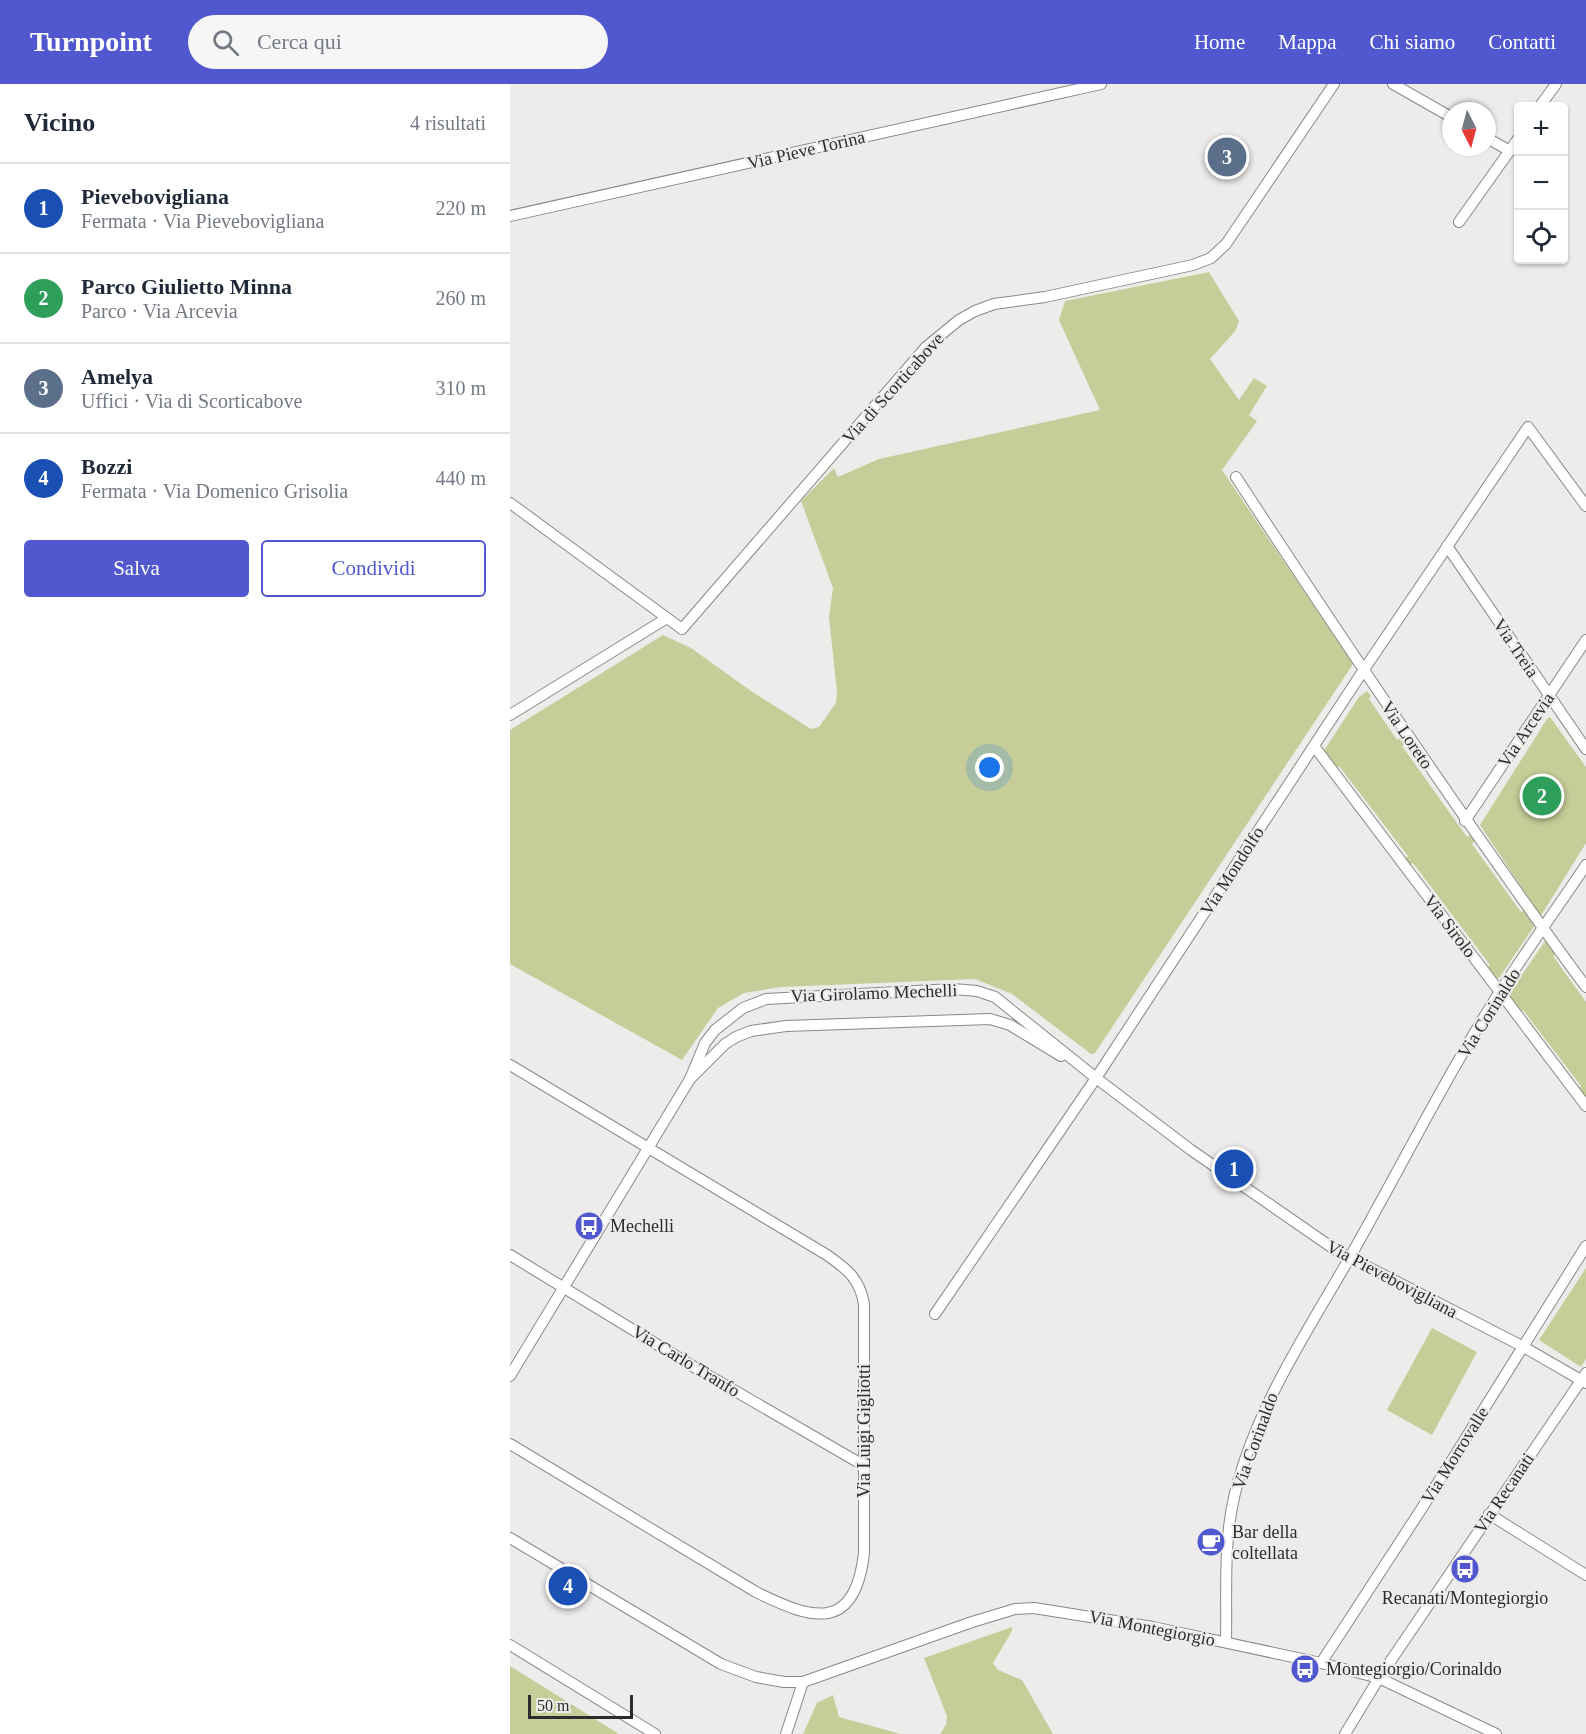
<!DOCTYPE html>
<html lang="it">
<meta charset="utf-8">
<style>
:root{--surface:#fff;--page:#f6f6f7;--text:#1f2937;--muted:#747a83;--line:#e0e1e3;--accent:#5158cf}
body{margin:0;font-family:Georgia,serif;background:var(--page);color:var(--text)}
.controls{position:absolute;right:18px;top:18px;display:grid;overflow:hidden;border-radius:6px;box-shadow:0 2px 4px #0004}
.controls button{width:54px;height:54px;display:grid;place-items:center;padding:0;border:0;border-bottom:2px solid var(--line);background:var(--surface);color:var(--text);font:30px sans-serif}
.compass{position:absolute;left:932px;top:18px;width:54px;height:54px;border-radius:50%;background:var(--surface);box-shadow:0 2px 4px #0004;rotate:174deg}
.scale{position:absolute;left:18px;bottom:15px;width:105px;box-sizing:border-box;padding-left:6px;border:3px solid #2d2c2c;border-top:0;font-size:16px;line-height:21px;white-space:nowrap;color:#2d2c2c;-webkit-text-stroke:4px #eeecea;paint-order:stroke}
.you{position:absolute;left:480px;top:684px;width:21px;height:21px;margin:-15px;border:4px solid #fff;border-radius:50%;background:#1a73e8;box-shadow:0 0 0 9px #1a73e833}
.badge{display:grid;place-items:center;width:39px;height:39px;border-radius:50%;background:var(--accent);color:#fff;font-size:20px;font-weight:700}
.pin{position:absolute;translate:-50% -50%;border:3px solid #fff;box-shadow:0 2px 6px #0006}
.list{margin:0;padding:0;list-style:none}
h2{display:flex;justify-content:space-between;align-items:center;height:78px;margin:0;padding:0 24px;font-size:26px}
h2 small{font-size:20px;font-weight:400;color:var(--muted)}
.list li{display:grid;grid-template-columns:39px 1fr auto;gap:18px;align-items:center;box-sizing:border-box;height:90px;padding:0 24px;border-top:2px solid var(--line)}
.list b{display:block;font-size:22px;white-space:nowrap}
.list p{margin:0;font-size:20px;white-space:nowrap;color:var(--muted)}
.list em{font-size:20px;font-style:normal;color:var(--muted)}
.actions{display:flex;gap:12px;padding:18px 24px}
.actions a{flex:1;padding:14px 0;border:2px solid var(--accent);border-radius:6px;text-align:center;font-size:21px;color:var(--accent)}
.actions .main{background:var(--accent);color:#fff}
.icon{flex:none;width:33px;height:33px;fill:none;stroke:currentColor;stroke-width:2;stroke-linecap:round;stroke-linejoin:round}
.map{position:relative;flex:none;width:1076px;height:1650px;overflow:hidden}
header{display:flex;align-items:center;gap:36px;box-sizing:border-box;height:84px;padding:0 30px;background:var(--accent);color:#fff}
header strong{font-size:28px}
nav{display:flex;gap:33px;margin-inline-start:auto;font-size:21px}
.search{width:420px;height:54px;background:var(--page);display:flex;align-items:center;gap:15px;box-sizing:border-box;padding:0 21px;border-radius:33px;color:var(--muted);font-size:22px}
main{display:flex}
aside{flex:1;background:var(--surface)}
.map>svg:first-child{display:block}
</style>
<header>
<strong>Turnpoint</strong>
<div class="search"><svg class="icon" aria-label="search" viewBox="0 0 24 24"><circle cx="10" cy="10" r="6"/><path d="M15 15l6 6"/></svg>Cerca qui</div>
<nav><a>Home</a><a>Mappa</a><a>Chi siamo</a><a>Contatti</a></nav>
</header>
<main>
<aside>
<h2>Vicino<small>4 risultati</small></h2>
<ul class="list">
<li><span class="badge" style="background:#1a4fb4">1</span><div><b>Pievebovigliana</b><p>Fermata · Via Pievebovigliana</p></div><em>220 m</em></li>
<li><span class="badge" style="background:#2e9e5b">2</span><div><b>Parco Giulietto Minna</b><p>Parco · Via Arcevia</p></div><em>260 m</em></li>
<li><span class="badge" style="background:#5c6f8a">3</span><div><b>Amelya</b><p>Uffici · Via di Scorticabove</p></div><em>310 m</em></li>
<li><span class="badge" style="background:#1a4fb4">4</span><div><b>Bozzi</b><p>Fermata · Via Domenico Grisolia</p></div><em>440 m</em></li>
</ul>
<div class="actions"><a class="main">Salva</a><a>Condividi</a></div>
</aside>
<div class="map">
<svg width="1076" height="1650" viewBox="0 0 1076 1650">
<rect width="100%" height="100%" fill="#eeecea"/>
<g fill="#c6cd98">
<polygon points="699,188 729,237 726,246 700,275 729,316 744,294 757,302 739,331 747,337 712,386 843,580 585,969 581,970 502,910 465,895 271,903 234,909 208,924 172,976 0,880 0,646 153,551 181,564 241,607 301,645 309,643 326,619 327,608 319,533 323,504 291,417 324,384 328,393 369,375 590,326 549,236 555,217"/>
<polygon points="857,607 861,612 859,615 887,656 891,654 895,660 892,662 957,753 960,751 965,757 962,760 1011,828 1015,826 1025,841 989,894 985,894 977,884 980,881 903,779 900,781 895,775 898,772 829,682 825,684 813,668 849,613"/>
<polygon points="1040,633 1076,683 1076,759 1032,830 1030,831 970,741 1037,635"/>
<polygon points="1035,857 1039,858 1046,869 1043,872 1076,918 1076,1016 1068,1005 1071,1002 1013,926 1010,928 999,913 999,910"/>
<polygon points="1076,1184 1076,1275 1071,1283 1029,1256"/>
<polygon points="922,1244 967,1268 922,1351 877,1326"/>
<polygon points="502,1543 502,1547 483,1579 488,1586 512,1596 543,1650 430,1650 436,1641 437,1632 414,1574"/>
<polygon points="0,1582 109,1650 0,1650"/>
<polygon points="323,1611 329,1633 391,1650 293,1650 307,1619"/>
</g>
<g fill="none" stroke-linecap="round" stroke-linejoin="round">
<g stroke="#8a8886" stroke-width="12">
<g id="street">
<polyline points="883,0 941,33"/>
<polyline points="1030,22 1046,0"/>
<polyline points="977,54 1000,67"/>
<polyline points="0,132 591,0"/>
<polyline points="949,138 1008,55"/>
<path d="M726 393C839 566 954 737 1076 903"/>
<polyline points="0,419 172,545 416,263 449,236 465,227 484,220 535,213 683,181 701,174 716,160 824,0"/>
<polyline points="937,462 1076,665"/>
<polyline points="0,631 157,534"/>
<polyline points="804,662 1076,1022"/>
<polyline points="955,737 1076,556"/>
<path d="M0 981 317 1171C337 1185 350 1195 354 1220V1469C345 1549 302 1536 246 1508L0 1360"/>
<polyline points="180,995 215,960 226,953 241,947 276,942 480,935 500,941 551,972"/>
<polyline points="0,1171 189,1286 353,1381"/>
<polyline points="425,1230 586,994 853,587 1018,343 1076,422"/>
<polyline points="0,1292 180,995 195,959 205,946 233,924 256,915 443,905 467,907 485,913 586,994 681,1066 827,1167 1012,1262 1076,1299"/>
<polyline points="979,1430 1076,1491"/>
<polyline points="0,1454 211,1580 246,1593 274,1598 293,1598 462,1538 505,1525 524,1524 643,1543 811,1579 869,1594 986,1650"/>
<path d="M716 1558C717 1508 713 1458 725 1409 747 1322 796 1250 840 1173 890 1085 935 994 989 909 1017 866 1047 824 1076 781"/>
<polyline points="0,1561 145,1650"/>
<polyline points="811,1579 912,1424 1076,1162"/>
<polyline points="276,1650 293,1598"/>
<polyline points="835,1650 869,1594 1076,1289"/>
</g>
</g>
<use href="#street" stroke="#fff" stroke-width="10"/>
</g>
<defs>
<g id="bus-disc" transform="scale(1.5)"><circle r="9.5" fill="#5158cf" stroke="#eeecea"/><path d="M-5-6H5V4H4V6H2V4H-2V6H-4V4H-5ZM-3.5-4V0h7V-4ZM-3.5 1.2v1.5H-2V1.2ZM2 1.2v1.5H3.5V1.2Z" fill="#fff"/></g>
<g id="cafe-disc" transform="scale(1.5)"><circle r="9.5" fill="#5158cf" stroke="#eeecea"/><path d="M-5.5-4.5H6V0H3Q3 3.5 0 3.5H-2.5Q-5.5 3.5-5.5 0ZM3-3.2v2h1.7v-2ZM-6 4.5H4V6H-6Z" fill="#fff"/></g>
</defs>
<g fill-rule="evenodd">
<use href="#bus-disc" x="79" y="1142"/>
<use href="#cafe-disc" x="701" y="1458"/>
<use href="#bus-disc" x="955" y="1485"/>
<use href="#bus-disc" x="795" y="1585"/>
</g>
<g text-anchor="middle" stroke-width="4.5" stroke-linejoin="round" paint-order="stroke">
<g font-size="18" fill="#2d2c2c" stroke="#eeecea">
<text transform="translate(296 66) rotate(-13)" y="6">Via Pieve Torina</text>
<text transform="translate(383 304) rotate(-48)" y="6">Via di Scorticabove</text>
<text transform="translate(1006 564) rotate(56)" y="6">Via Treia</text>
<text transform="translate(1016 646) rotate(-56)" y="6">Via Arcevia</text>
<text transform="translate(897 651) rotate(56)" y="6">Via Loreto</text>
<text transform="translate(722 787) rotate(-57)" y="6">Via Mondolfo</text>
<text transform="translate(940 842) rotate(53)" y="6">Via Sirolo</text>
<text transform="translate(364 909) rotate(-2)" y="6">Via Girolamo Mechelli</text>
<text transform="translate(979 929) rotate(-58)" y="6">Via Corinaldo</text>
<text transform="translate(882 1195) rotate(28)" y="6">Via Pievebovigliana</text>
<text transform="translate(176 1277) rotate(31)" y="6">Via Carlo Tranfo</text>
<text transform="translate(354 1347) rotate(-90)" y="6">Via Luigi Gigliotti</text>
<text transform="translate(745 1357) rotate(-70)" y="6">Via Corinaldo</text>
<text transform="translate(945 1371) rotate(-58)" y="6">Via Morrovalle</text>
<text transform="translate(994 1409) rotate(-56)" y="6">Via Recanati</text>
<text transform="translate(642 1544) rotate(11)" y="6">Via Montegiorgio</text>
</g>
<g font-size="18" fill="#2d2c2c" stroke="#eeecea" text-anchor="start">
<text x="100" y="1148">Mechelli</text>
<text x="722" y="1454">Bar della<tspan x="722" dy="21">coltellata</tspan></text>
<text x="955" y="1520" text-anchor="middle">Recanati/Montegiorgio</text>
<text x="816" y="1591">Montegiorgio/Corinaldo</text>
</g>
</g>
</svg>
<div class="controls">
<button>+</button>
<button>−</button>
<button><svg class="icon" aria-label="locate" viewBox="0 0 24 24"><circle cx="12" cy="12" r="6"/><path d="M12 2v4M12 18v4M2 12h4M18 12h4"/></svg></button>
</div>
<svg class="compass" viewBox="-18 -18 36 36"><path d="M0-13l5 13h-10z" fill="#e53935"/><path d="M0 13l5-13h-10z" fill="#747a83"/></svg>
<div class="scale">50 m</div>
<div class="you"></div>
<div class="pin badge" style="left:724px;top:1085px;background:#1a4fb4">1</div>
<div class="pin badge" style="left:1032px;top:712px;background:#2e9e5b">2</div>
<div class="pin badge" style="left:717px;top:73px;background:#5c6f8a">3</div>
<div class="pin badge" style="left:58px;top:1502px;background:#1a4fb4">4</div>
</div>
</main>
